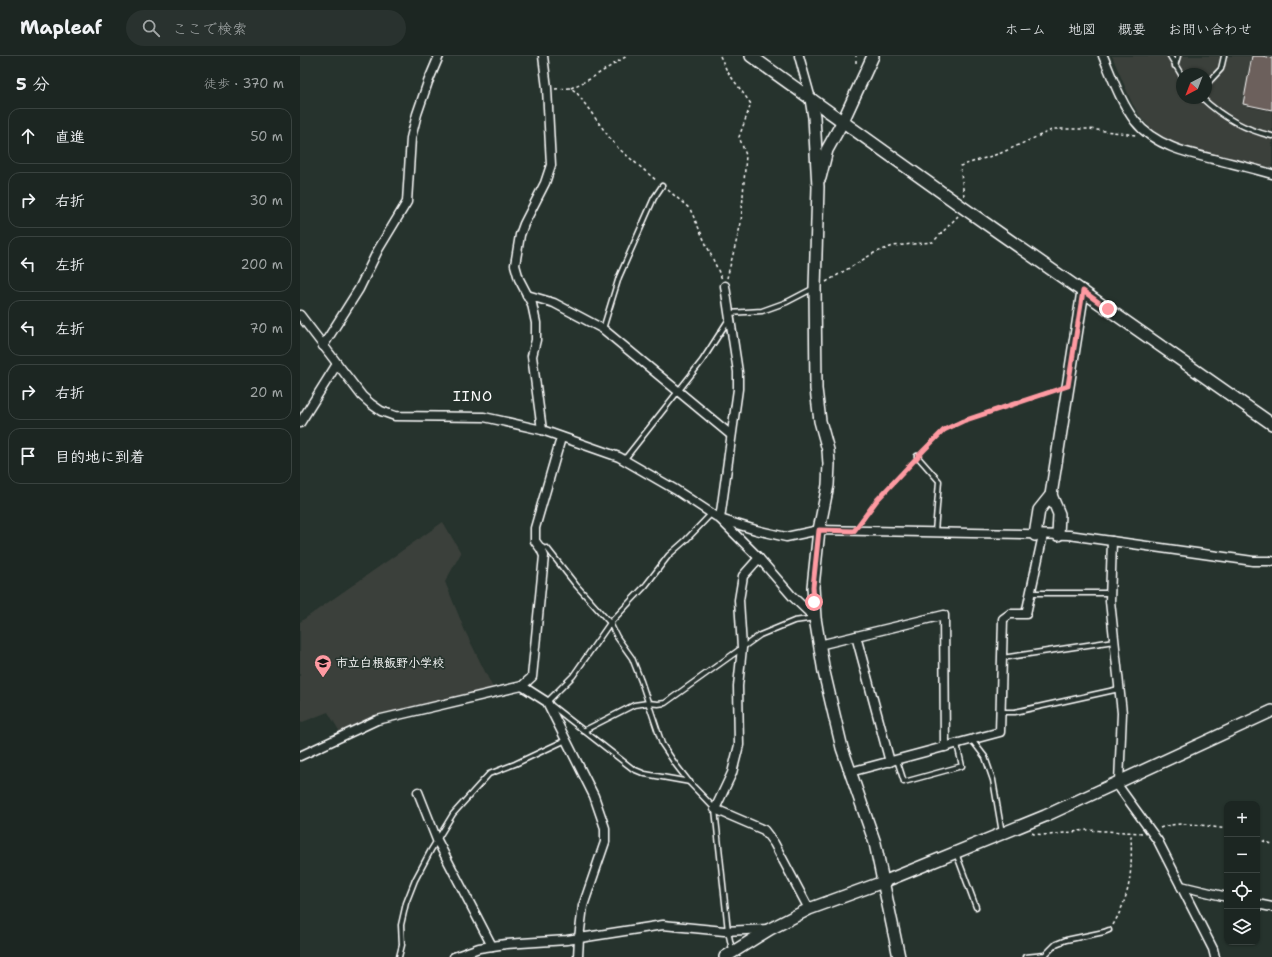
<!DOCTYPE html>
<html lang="ja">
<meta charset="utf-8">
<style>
:root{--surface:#1c2622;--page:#29322f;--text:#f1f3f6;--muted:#a0a5a5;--line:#3a4340}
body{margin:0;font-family:"Shantell Sans","Klee One",sans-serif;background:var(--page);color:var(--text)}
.controls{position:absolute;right:12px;bottom:12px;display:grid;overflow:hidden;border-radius:8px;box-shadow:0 1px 3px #0004}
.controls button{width:36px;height:36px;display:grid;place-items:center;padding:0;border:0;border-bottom:1px solid var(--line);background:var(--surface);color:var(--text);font:20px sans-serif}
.compass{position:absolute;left:876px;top:12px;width:36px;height:36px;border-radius:50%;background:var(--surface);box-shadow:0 1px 3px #0004;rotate:222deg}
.stop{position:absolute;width:12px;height:12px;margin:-9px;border:3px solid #ff9aa2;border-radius:50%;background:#fff}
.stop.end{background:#ff9aa2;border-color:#fff;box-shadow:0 1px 4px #0008}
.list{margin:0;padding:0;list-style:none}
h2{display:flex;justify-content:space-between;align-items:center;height:52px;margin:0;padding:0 16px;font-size:17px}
h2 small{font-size:13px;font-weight:400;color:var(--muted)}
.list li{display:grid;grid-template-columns:26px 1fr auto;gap:12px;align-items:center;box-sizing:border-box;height:56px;margin:0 8px 8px;padding:0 8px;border:1px solid var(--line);border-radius:12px}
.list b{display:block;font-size:15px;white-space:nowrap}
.list em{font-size:13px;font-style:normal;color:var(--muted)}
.icon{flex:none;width:22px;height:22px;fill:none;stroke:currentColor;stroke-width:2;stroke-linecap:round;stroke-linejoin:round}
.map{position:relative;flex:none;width:972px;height:901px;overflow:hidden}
header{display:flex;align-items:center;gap:24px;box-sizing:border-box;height:56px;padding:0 20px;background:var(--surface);border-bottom:1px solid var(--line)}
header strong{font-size:19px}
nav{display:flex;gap:22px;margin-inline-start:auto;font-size:14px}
.search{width:280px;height:36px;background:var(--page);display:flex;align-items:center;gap:10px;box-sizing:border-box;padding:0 14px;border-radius:22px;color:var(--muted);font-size:15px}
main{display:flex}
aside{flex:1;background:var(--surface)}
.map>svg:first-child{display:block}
</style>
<header>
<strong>Mapleaf</strong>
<div class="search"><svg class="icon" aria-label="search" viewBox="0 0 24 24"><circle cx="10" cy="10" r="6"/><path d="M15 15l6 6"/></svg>ここで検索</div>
<nav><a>ホーム</a><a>地図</a><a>概要</a><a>お問い合わせ</a></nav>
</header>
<main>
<aside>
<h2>5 分<small>徒歩 · 370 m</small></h2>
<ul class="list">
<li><svg class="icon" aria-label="ahead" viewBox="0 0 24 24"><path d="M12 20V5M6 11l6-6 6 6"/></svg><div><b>直進</b></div><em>50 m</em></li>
<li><svg class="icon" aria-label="right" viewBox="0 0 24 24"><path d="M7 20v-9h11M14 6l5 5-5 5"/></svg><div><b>右折</b></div><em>30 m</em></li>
<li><svg class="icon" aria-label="left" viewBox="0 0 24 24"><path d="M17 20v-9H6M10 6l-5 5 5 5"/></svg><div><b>左折</b></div><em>200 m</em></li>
<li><svg class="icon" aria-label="left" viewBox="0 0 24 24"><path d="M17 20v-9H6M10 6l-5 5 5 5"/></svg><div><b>左折</b></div><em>70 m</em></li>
<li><svg class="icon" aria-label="right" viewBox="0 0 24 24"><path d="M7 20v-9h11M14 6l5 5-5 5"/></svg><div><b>右折</b></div><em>20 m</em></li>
<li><svg class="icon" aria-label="arrive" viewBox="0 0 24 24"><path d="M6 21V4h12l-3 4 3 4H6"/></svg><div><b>目的地に到着</b></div></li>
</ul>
</aside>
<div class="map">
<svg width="972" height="901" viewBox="0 0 972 901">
<rect width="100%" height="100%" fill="#26332d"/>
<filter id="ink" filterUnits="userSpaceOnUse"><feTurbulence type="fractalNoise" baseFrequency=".025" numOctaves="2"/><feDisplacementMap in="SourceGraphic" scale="8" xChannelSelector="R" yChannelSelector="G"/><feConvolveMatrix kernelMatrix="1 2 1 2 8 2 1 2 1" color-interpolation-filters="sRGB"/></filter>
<g filter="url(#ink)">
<g fill="#3b403b" fill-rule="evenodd">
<path d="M812 0H972V112L905 96 877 87 863 81 851 73 841 62 832 47ZM882 18H906V42H882Z"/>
<polygon points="143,466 161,497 145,526 165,575 193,632 77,662 40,676 28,656 0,667 0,566"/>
</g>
<polygon fill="#0007" points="953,0 972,3 972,55 950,51 944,48"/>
<polygon fill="#6c605b" stroke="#fff" points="952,0 962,0 972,2 972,54 943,48"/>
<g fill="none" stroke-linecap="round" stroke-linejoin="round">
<g stroke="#fff" stroke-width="7">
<g id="lane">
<polyline points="870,0 882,20"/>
<polyline points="875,10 878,0"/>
<polyline points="906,29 921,13 924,0"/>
<path d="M902 42C921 60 946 74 972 80"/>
<polyline points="429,257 462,255 487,246 514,232"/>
<polyline points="303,273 319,221 354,142 362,130"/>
<polyline points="617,400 639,425 635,476"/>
<polyline points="324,404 402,305 429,263"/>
<polyline points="241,493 247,492 276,529 310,567 317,581 332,602 341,625 362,688 376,709 390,727 415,753 428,875 432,894"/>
<polyline points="731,537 810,537"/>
<polyline points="702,602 814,585"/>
<polyline points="701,656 715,656 819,633"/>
<polyline points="283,675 334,649 348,647 358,648 365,647 460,579 494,565 515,562"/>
<polyline points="672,684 685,701 693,724 702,777"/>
<polyline points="597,704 604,726 662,710 657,688"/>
<polyline points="390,726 345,718 333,713 247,646 273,620 310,567 346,529 369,499 386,484 411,458"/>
<polyline points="656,797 676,851"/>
<polyline points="99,901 102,889 101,869 106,847 115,824 131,794 153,758 189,718 215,708 266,684"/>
<polyline points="725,901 745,899 756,888 766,884 804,876 809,874"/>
</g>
</g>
<g stroke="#fff" stroke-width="11">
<g id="street">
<polyline points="499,0 511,43"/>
<path d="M803 0C812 21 821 47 835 65 855 91 892 98 922 105 938 109 955 113 972 118"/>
<polyline points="425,230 438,316 438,333 420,463 459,502 492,540 515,562"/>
<polyline points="227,239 254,247 303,273 431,379"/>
<polyline points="0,259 62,340 71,348 81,355 95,360 184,361 242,374 319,401 376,434 420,463 456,474 486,481 519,474 769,479 953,505 972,505"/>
<polyline points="23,290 59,233 78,194 107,146 111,82 117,58 128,26 139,0"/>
<polyline points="0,367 37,308"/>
<polyline points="242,374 232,300 236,284 236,267 232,248 219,223 215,209 220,179 224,168 245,127 251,109 247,32 243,0"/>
<polyline points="812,485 810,545 822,657 819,726"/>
<polyline points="459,502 443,520 439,544 442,592 438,630 439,689 432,717 415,753 464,774 474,787 509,853"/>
<polyline points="556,580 590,706"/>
<polyline points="519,589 644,559 645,691"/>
<polyline points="222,630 247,646 294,740 305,772 305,786 283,850 279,882 278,901"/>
<polyline points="0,700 77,664 222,630 232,621 244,500 241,493 235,485 235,472 261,382"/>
<polyline points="550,716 700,676 703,563 710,558 726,558 743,479"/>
<polyline points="816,727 858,785 913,893 915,901"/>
<polyline points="118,736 137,784 192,890"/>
<polyline points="881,830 927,841"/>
<polyline points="957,848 972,851"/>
<polyline points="154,901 179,892 206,888 267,884 363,869 424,875 468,873"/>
</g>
</g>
<g stroke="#fff" stroke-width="14">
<g id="secondary">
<polyline points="451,0 665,153 972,368"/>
<polyline points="511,43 514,61 518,131 515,232 516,333 520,365 528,394 529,408 528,429 519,474 513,531 515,562 524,616 532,650 542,692 575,787 599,901"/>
<polyline points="520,122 527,94 543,65 573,0"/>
<polyline points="751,439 759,458 758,479"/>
<polyline points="735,479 739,454 751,439 783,235"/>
<polyline points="425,901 470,873 509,853 583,826 745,760 972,655"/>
</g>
</g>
<g stroke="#fff" stroke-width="1.5" stroke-dasharray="3 3" stroke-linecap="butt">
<polyline points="420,0 427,15 451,48 439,81 446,99 441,167 427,222"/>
<polyline points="556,7 556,0"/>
<polyline points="271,32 290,23 327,0"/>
<polyline points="255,33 271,32 277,37 309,81 318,92 357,125"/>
<polyline points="368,134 390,153 422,223"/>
<polyline points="664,140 660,110 701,97 754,73 789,73 836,79"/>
<polyline points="526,226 574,197 593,190 633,186 658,160"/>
<polyline points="622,396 644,374 663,365 758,333"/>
<polyline points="560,467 577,444 612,406"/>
<path d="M860 772C882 764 905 770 927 773"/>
<polyline points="732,777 734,778 749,779 787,774 842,777"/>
<polyline points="957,783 972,788"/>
<path d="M813 869C832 836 832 813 831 776"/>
</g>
<use href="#lane" stroke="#26332d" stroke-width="4"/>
<use href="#street" stroke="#26332d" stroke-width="8"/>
<use href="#secondary" stroke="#26332d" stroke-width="11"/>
</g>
</g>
<g fill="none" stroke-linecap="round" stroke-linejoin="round" filter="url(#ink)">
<polyline stroke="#ff9aa2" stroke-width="5" points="514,546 513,531 519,474 554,475 577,444 624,394 644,374 663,365 768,330 783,235 808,253"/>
</g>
<defs>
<g id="school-pin" transform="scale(0.9)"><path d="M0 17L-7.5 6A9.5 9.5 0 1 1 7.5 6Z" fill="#ff9aa2" stroke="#26332d"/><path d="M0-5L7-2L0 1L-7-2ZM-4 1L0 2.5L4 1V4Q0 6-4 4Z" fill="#111"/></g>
</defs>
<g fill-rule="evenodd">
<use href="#school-pin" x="23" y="607"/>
</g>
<g text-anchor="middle" stroke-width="3.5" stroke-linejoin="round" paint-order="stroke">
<g font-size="12" font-weight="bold" fill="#fff" stroke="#26332d" text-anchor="start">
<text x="36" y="611">市立白根飯野小学校</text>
</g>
<g font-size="14" letter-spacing="1" fill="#fff" stroke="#26332d">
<text x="173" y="345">IINO</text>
</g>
</g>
</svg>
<div class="controls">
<button>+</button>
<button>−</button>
<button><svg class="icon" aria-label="locate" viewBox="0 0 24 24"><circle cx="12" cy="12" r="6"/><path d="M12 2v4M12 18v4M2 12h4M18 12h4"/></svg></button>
<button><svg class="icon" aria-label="layers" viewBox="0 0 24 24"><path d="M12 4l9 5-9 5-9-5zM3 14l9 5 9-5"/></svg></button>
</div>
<svg class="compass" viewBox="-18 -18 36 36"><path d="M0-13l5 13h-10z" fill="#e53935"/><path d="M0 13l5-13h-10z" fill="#a0a5a5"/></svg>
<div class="stop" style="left:514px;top:546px"></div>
<div class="stop end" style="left:808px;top:253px"></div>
</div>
</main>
